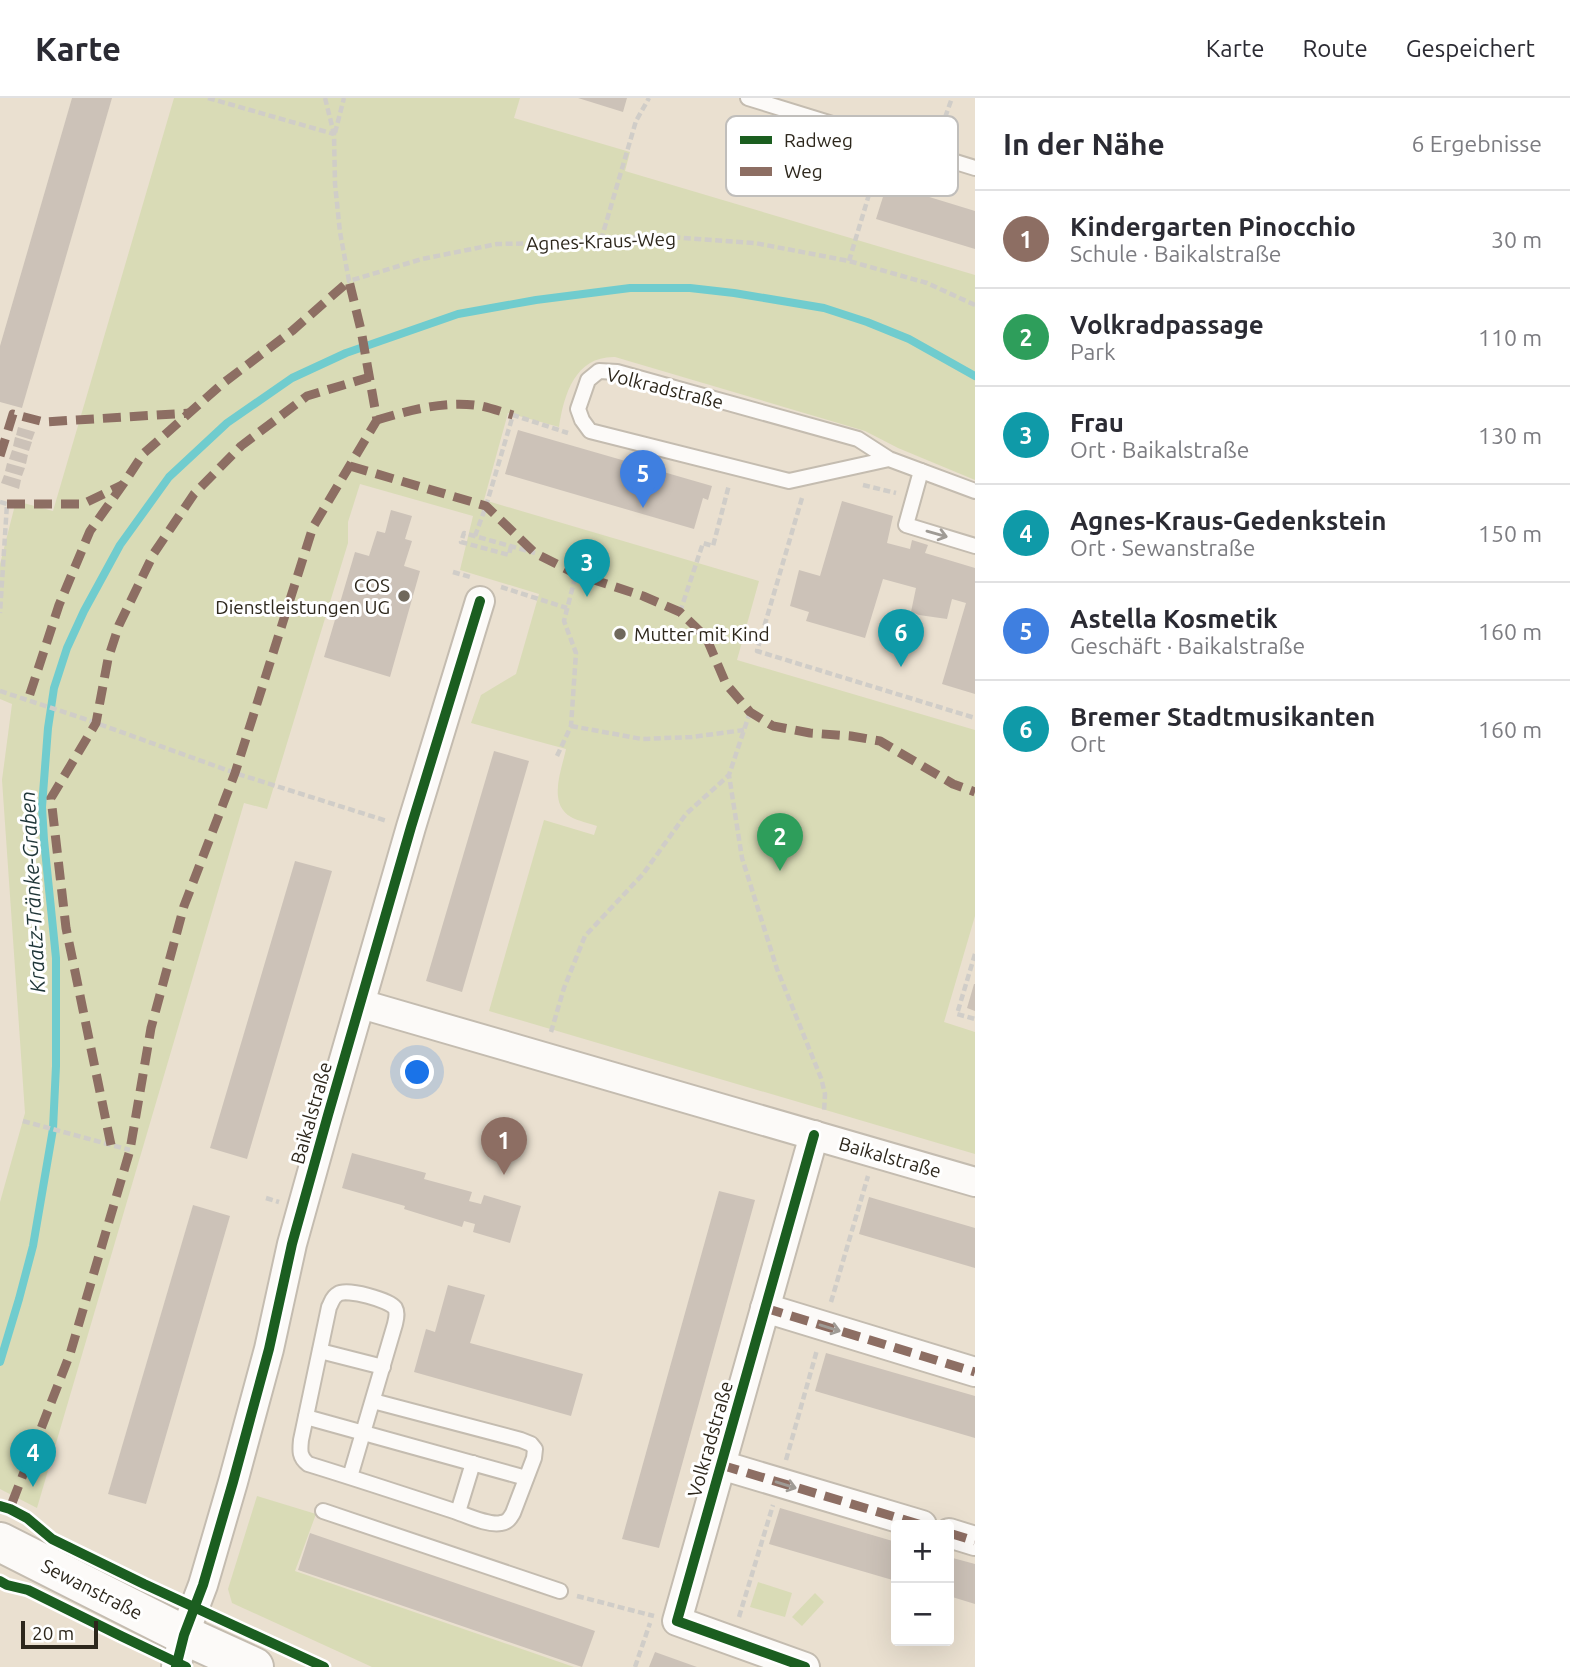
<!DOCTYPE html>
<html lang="de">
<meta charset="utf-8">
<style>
:root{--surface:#fff;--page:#f7f7f7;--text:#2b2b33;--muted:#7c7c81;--line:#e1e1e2;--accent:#d93025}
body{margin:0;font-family:Ubuntu,sans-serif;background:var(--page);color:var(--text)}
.controls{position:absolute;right:21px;bottom:21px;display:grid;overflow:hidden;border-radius:7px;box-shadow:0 7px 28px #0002}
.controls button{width:63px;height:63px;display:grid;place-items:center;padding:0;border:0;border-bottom:2px solid var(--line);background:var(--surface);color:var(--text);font:35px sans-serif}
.scale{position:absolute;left:21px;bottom:18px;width:77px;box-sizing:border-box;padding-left:7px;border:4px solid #2d271c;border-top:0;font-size:19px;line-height:24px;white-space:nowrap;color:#2d271c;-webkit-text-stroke:5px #fff;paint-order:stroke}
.you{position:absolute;left:418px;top:975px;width:24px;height:24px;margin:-18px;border:5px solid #fff;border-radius:50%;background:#1a73e8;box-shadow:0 0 0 10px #1a73e833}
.badge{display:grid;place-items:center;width:46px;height:46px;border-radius:50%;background:var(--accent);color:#fff;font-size:23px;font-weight:700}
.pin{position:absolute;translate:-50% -58px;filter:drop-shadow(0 2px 4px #0008)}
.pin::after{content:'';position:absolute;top:37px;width:24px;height:21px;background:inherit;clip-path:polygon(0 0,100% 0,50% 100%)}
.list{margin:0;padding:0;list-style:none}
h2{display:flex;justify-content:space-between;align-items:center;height:91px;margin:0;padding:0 28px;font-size:30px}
h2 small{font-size:23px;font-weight:400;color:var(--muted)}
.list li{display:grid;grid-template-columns:46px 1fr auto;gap:21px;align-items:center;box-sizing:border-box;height:98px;padding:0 28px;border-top:2px solid var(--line)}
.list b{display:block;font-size:26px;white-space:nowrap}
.list p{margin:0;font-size:23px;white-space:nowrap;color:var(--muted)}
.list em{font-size:23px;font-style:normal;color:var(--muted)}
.map{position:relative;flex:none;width:975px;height:1569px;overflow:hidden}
header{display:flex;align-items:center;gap:42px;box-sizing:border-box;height:98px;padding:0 35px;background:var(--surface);border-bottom:2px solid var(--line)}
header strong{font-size:33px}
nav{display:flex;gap:38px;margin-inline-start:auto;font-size:24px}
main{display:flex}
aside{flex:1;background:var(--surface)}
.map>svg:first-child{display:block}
</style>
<header>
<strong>Karte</strong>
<nav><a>Karte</a><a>Route</a><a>Gespeichert</a></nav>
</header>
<main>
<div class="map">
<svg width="975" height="1569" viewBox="0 0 975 1569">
<rect width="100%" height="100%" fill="#eae0d0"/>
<g fill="#d9dbb6">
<path d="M174 0H520L514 20 630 54 625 73 975 177V382L898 350 865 333 615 259C576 258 564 295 559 329L508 315 484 402 759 483 737 562 975 632V818L944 924 975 934V1056L489 913 544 722 594 737 597 728C589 725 578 723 571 719 547 705 562 671 566 651L471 625 481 597 516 576 539 496 460 472 473 418 360 386 348 424V445L267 711 244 705 37 1410 0 1391V1104L25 1015 2 682 12 606 0 601V466L16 403 53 413Z"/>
<polygon points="257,1398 316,1416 295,1473 574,1569 372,1569 232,1505 228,1491"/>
<polygon points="758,1484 792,1495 785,1519 750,1509"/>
<polygon points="815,1495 824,1504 802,1528 792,1519"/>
</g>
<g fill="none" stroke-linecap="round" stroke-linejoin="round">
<polyline stroke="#70ccce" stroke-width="8" points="0,1264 19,1201 33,1148 53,1031 56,968 56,860 44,742 42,709 48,630 54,590 67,550 84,513 120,447 169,379 227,325 292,280 346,255 458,216 536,202 630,190 690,190 734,195 824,210 867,224 909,241 975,278"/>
</g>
<g fill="#ccc2b8">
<polygon points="72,0 112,0 22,310 0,304 0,248"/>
<polygon points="578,0 627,0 623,14"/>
<polygon points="887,86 975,113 975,151 876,121"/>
<polygon points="18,329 35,334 32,342 16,337"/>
<polygon points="518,332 712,388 708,402 703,400 694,431 505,376"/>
<polygon points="15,339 32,344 29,353 13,348"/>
<polygon points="12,352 28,357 26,366 9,361"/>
<polygon points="7,365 25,370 22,378 5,373"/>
<polygon points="4,377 21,382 19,391 1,385"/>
<polygon points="842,403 893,418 887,445 910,451 912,442 928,447 925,455 975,470 975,596 942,586 966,505 952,501 947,521 919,517 911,514 916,490 883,481 865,540 806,523 809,514 790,508 799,472 820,478"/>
<polygon points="391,412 412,418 405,441 412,443 404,468 420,473 390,579 324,559 355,454 369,458 377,433 385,435"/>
<polygon points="494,653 529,663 462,894 426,883"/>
<polygon points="295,763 332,773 247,1061 210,1050"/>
<polygon points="974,886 975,886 975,913 967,910"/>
<polygon points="352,1055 426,1075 424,1081 472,1094 469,1103 481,1106 484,1097 521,1108 510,1145 473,1134 475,1126 464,1123 462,1129 404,1111 405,1108 342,1090"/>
<polygon points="719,1093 755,1102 659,1450 622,1441"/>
<polygon points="869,1099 975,1130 975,1170 859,1136"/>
<polygon points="193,1107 230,1118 146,1406 108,1396"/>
<polygon points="448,1187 485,1197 470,1245 583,1276 571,1318 414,1274 426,1231 435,1234"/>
<polygon points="826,1255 975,1298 975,1340 815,1293"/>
<polygon points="780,1410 896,1444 896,1483 769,1446"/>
<polygon points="310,1435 595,1533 582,1569 298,1472"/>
<polygon points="949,1459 975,1466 975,1506 949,1498"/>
<polygon points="655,1554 697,1569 649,1569"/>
</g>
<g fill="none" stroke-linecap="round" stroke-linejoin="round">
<g stroke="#c4bcb0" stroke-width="18">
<g id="lane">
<polyline points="748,0 975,70"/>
<polyline points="889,361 789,383 590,333 582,322 578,311 588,282 599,273 617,274 858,341 889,361 975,393"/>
<polyline points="921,373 906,427 975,448"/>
<polyline points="320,1253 383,1269"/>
<polyline points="306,1319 526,1380"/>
<path d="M350 1379 395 1226C396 1221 398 1215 395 1210 389 1202 347 1190 338 1196 332 1199 332 1204 329 1209L301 1342C300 1352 299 1359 308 1366 357 1381 405 1397 454 1413 466 1417 489 1428 501 1425 508 1424 510 1420 513 1415L534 1360 535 1351 531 1346 521 1342 373 1303"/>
<polyline points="323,1413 560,1493"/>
<polyline points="458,1414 473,1365"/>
</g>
</g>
<g stroke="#c4bcb0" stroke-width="32">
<g id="street">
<polyline points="361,906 975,1084"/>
<polyline points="765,1210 975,1274"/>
<polyline points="721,1367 922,1427"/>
<polyline points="949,1435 975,1443"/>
<polyline points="176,1569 184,1537 203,1487 233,1384 269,1251 292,1146 328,1017 411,729 480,503"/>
<polyline points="805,1569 677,1523 814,1037"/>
</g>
</g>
<g stroke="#c4bcb0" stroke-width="42">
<polyline id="secondary" points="0,1444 184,1537 254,1569"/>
</g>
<g stroke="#d0cdc8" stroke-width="4.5" stroke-dasharray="7 3.5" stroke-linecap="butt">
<polyline points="208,0 334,36"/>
<polyline points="325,0 334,36 335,86 340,134 349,183 422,161 497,146 558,145 657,138 755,145 849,163 927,185 975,207"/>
<polyline points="335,35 344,0"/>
<polyline points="938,39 952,0"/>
<polyline points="601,142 636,23 649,0"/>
<polyline points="849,163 880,60"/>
<polyline points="863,387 896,395"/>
<polyline points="802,400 757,553 975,620"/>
<polyline points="0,404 7,406 0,515"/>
<polyline points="475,438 486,408 513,317 568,335"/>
<polyline points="511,448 509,457 461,444 464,435 535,455"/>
<polyline points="453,474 470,479"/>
<polyline points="501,489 567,510"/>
<polyline points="680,514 703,445 713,448 729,387"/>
<polyline points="0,593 85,621 235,675 387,723"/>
<polyline points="750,614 729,677 742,760 777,871 821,980 825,996 824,1014"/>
<polyline points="571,628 642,641 692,639 744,632"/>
<polyline points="557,658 571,628 576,555 564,523 576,476"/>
<polyline points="975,856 957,916 975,921"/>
<polyline points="551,934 564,890 585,838 643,776 686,716 729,677"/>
<polyline points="23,1023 130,1052"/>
<polyline points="266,1100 279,1104"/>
<polyline points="831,1204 868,1078"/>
<polyline points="786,1362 817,1252"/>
<polyline points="577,1498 654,1518"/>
<polyline points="739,1519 773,1407"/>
<polyline points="635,1569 650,1525"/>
</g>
<use href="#lane" stroke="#fcfaf8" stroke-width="14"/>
<use href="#street" stroke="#fcfaf8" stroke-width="28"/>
<use href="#secondary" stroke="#fcfaf8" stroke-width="38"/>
<g stroke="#8d6e63" stroke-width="9" stroke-dasharray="18 9" stroke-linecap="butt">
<path d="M377 322C410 312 447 302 481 308 491 310 502 314 513 317"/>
<polyline points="0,358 13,316 44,324 190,315"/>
<polyline points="350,368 486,408 535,455 576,476 643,498 680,514 706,539 726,586 750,614 773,628 810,635 851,638 880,643 953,686 975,694"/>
<polyline points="7,406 83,406 122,387"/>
<polyline points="111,1047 66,830 51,700 96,625 108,561 119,527 154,455 194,396 241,348 307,298 370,279"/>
<polyline points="765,1210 975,1274"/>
<polyline points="721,1367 922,1427"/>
<polyline points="12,1405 70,1256 130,1052 151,930 184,808 235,675 313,429 377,322 361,232 349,183 292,233 222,286 143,356 124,385 90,433 59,507 28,602"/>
<polyline points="949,1435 975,1443"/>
</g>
<g stroke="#fff" stroke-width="15">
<g id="cycleway">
<polyline points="0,1408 10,1411 27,1420 52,1441 144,1486 324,1569"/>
<polyline points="0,1483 7,1487 28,1492 121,1538 186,1569"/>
<polyline points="176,1569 184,1537 203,1487 233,1384 269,1251 292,1146 328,1017 411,729 480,503"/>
<polyline points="805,1569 677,1523 814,1037"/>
</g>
</g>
<use href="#cycleway" stroke="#1b5e20" stroke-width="10"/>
</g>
<defs><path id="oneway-shaft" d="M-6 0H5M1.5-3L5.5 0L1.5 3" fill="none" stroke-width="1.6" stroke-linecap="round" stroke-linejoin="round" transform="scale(1.75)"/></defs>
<g stroke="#9f9b95">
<use href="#oneway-shaft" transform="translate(937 436) rotate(16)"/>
<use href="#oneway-shaft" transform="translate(830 1230) rotate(17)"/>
<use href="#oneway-shaft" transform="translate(786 1387) rotate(17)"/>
</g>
<g fill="#6f685b" stroke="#fff" stroke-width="2.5">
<circle cx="404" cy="498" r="7"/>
<circle cx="620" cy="536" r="7"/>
</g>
<g text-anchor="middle" stroke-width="6" stroke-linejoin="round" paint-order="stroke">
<g font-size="19" fill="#2d271c" stroke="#fff">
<text transform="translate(601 143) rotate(-2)" y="7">Agnes-Kraus-Weg</text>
<text transform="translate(665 290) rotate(14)" y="7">Volkradstraße</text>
<text transform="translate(311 1015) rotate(-74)" y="7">Baikalstraße</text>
<text transform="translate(890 1059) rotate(16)" y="7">Baikalstraße</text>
<text transform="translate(710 1341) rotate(-74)" y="7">Volkradstraße</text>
<text transform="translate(92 1491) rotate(27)" y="7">Sewanstraße</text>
</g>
<g font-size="19" fill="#2d271c" stroke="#fff" text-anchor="end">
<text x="390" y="494">COS<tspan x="390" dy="22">Dienstleistungen UG</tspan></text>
<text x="634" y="543" text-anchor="start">Mutter mit Kind</text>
</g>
<g font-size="21" font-style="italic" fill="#1f3638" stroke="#fff">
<text transform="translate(33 794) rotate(-93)" y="7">Kraatz-Tränke-Graben</text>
</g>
</g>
<rect x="726" y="18" width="232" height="80" rx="10" fill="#fff" stroke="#c0bebb" stroke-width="2"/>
<rect x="740" y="38" width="32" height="8" fill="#1b5e20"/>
<rect x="740" y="69" width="32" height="9" fill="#8d6e63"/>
<g font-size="19" fill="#2d271c">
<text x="784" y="49">Radweg</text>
<text x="784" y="80">Weg</text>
</g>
</svg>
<div class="controls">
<button>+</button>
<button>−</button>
</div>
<div class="scale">20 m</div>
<div class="you"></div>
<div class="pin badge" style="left:504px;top:1077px;background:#8d6e63">1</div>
<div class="pin badge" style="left:780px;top:773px;background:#2e9e5b">2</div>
<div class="pin badge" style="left:587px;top:499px;background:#0f9aa8">3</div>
<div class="pin badge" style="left:33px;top:1389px;background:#0f9aa8">4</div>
<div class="pin badge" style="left:643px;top:410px;background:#3f7fe0">5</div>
<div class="pin badge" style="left:901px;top:569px;background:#0f9aa8">6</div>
</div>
<aside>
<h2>In der Nähe<small>6 Ergebnisse</small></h2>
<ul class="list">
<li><span class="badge" style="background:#8d6e63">1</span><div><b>Kindergarten Pinocchio</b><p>Schule · Baikalstraße</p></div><em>30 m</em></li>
<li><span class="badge" style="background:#2e9e5b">2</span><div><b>Volkradpassage</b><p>Park</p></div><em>110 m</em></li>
<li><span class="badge" style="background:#0f9aa8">3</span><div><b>Frau</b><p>Ort · Baikalstraße</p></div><em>130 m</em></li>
<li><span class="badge" style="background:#0f9aa8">4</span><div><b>Agnes-Kraus-Gedenkstein</b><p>Ort · Sewanstraße</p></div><em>150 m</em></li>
<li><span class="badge" style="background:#3f7fe0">5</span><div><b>Astella Kosmetik</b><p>Geschäft · Baikalstraße</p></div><em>160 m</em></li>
<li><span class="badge" style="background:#0f9aa8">6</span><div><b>Bremer Stadtmusikanten</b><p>Ort</p></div><em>160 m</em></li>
</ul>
</aside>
</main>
